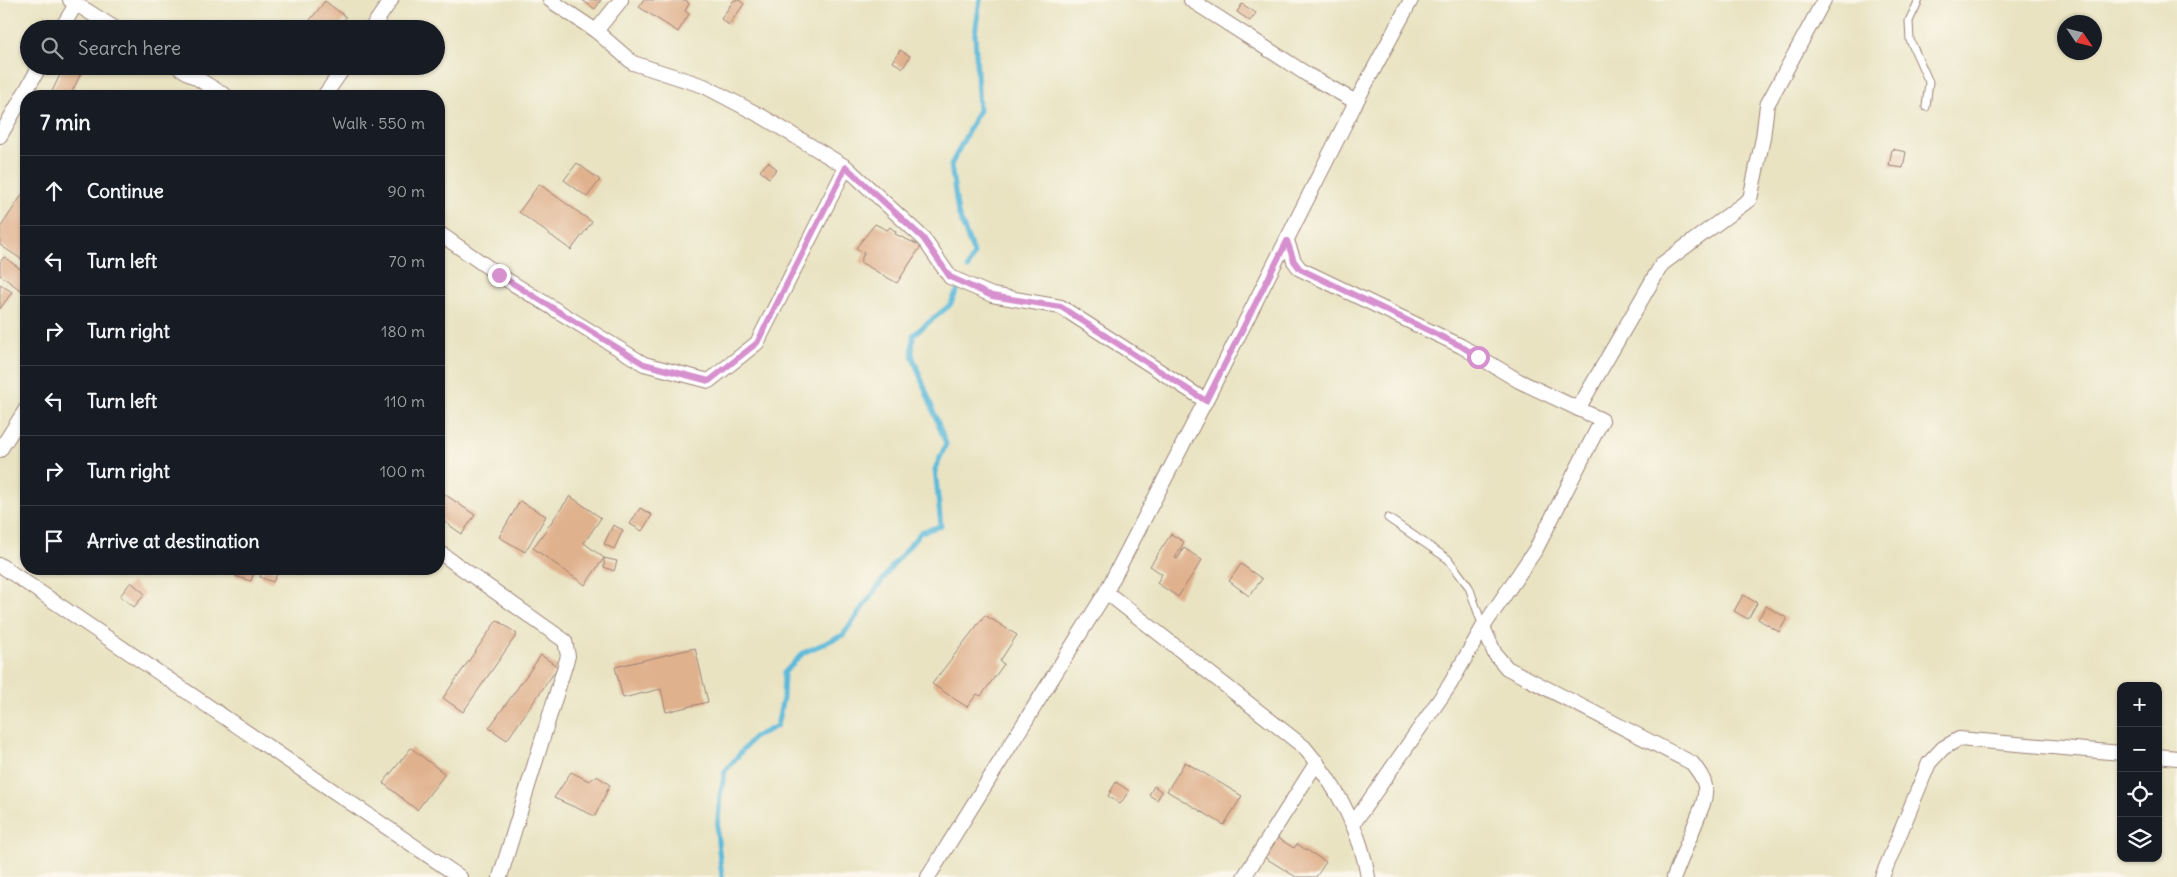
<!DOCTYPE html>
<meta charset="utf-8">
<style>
:root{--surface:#171b24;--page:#242831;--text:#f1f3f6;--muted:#9ea1a6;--line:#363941}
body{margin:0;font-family:Delius,sans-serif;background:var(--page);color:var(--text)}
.controls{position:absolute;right:15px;bottom:15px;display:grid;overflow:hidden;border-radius:10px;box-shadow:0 1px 4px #0004}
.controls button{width:45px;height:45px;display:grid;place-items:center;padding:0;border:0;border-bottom:1px solid var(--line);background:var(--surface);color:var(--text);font:25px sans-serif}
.compass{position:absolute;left:2057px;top:15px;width:45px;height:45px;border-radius:50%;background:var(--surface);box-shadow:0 1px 4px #0004;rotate:125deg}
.stop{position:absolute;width:15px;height:15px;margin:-11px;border:4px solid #d690ce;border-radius:50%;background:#fff}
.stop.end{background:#d690ce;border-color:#fff;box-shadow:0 1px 5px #0008}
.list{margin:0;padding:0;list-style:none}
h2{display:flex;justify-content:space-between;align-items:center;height:65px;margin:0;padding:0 20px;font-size:21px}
h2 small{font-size:16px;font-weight:400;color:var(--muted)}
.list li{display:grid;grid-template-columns:32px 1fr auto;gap:15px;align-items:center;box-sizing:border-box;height:70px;padding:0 20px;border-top:1px solid var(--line)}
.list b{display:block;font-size:19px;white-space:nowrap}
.list em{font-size:16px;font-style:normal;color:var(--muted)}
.icon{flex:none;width:28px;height:28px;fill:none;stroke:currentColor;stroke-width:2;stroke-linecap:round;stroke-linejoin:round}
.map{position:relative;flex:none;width:2177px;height:877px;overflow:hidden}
.search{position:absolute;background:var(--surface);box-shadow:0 1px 4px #0004;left:20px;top:20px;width:425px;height:55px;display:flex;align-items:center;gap:12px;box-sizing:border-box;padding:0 18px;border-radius:28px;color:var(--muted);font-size:19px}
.panel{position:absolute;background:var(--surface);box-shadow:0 1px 4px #0004;left:20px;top:90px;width:425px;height:485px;border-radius:20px}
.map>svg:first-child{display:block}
</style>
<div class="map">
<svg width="2177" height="877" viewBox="0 0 2177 877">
<rect width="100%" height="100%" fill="#fbf7ec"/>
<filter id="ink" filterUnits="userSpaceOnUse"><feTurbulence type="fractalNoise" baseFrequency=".02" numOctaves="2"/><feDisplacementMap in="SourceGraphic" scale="10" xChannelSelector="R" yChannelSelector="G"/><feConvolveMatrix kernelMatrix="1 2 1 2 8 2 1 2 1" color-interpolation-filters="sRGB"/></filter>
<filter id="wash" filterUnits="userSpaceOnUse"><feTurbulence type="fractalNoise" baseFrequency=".0096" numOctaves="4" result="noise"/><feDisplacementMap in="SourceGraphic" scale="20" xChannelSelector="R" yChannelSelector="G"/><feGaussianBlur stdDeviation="1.12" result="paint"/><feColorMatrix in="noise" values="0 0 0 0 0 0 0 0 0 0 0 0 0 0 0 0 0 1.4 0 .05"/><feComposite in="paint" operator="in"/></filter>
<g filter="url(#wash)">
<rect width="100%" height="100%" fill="#e9e3c2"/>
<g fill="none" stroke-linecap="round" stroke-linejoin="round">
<g stroke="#5cb9da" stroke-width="5">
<polyline points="968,268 974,254 958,213 951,165 979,110 975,34 980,0"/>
<polyline points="722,877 717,832 720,796 725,771 754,737 777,726 783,698 784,673 803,653 843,635 894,564 921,532 941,526 935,469 946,444 912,355 913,335 950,305 957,291"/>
</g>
</g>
<g id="blocks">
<g fill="#e0b18d">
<polygon points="582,0 601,0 595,9"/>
<polygon points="643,0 686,0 689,4 685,11 689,14 678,32 639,7"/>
<polygon points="734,0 739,0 744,4 729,25 721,19"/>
<polygon points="325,1 346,17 337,29 303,29"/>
<polygon points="1242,4 1256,13 1250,21 1237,12"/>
<polygon points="900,50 910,56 903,68 893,62"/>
<polygon points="64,66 73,66 82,71 70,96 50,96"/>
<polygon points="1892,149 1906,152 1903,168 1889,166"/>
<polygon points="768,162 777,169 769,178 760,171"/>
<polygon points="577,163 600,180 587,197 564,180"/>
<polygon points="539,184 592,222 571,250 519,212"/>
<polygon points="26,189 26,259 24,261 0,245 0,228"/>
<polygon points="875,224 887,230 890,227 896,232 895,234 921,246 897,283 860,262 864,253 856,248"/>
<polygon points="4,257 26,273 26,294 0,275 0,262"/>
<polygon points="0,284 12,292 0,309"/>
<polygon points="443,493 475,515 462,534 439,518 439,500"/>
<polygon points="570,496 601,518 584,543 604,558 585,585 533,548"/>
<polygon points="520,501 546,516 525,552 499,537"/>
<polygon points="640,508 652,515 642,531 630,524"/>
<polygon points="613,525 623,530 614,549 604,544"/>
<polygon points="1171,534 1184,542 1175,558 1177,559 1184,548 1202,560 1178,597 1157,583 1162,574 1150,566"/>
<polygon points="604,558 617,561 614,571 604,567"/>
<polygon points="1241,564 1262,579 1249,596 1229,581"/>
<polygon points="237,569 255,569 251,581 235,576"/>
<polygon points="264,569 278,572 273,582 260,577"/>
<polygon points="131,582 145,594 134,607 120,596"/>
<polygon points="1743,595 1757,603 1748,619 1734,611"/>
<polygon points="1766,606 1787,618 1779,632 1758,619"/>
<polygon points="985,615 1017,635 1000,661 1004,664 981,696 977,694 967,707 932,684"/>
<polygon points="497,620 517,634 463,712 443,698"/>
<polygon points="695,648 708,702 666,712 661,689 623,698 615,667"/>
<polygon points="541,655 558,667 507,740 489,728"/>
<polygon points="411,748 445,774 417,810 383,783"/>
<polygon points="1185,762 1242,796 1224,825 1167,791"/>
<polygon points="571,772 589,781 597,776 610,785 595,816 554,798"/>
<polygon points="1116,782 1129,791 1120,804 1108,796"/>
<polygon points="1154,786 1162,792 1157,800 1149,795"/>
<polygon points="1276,837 1294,848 1297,844 1326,862 1316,877 1296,877 1264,857"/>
</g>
</g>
</g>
<g filter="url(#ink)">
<use href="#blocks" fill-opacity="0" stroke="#9a8176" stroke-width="1"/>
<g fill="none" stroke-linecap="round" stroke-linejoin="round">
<g stroke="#9a8176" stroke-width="9">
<g id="lane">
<polyline points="1919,0 1909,21 1910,40 1929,82 1926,107"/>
<polyline points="1388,518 1448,559 1469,587 1483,627"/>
</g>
</g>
<g stroke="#9a8176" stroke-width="16">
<g id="street">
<polyline points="70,0 116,29"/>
<polyline points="550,0 596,31 633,63 704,86 763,117 846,167 923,238 950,277 992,295 1061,307 1206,401"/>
<polyline points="1191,0 1308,75 1356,102"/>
<polyline points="61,29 76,4"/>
<polyline points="371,29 391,0"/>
<polyline points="596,31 621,0"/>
<polyline points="177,66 226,96"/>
<polyline points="324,96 345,66"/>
<polyline points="0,136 40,66"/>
<polyline points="439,233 499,275 644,364 709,381 757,343 846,167"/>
<polyline points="1287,241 1294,261 1300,269 1461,346 1519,381 1602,420 1536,549 1483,627"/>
<polyline points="1578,409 1662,264 1750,199 1763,138 1767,105 1824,0"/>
<polyline points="0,450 26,409"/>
<polyline points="439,552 565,641 568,656 500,877"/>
<polyline points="0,565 460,877"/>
<path d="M1106 592 1304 747C1335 784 1360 828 1368 877"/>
<polyline points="2158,756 2177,758"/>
<path d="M1353 824 1449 686 1483 627 1495 654 1507 668 1692 763C1703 777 1709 785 1703 804L1674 877"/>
<polyline points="928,877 1106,592 1208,396 1356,102 1411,0"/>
<polyline points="1244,877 1317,762"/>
<polyline points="1882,877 1929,763 1943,748 1959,739 2121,753"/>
</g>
</g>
<use href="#lane" stroke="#fff" stroke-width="7"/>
<use href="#street" stroke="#fff" stroke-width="14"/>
</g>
</g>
<g fill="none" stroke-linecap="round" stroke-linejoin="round" filter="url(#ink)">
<polyline stroke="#d690ce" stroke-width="6" points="499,275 644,364 709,381 757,343 846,167 923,238 950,277 992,296 1061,307 1206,401 1287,241 1294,261 1300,269 1461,346 1478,357"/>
</g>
</svg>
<div class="controls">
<button>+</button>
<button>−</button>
<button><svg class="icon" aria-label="locate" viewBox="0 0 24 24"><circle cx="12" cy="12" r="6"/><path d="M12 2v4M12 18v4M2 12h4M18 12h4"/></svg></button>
<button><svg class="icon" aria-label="layers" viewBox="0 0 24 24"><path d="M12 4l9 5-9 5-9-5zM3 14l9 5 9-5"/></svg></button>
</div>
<svg class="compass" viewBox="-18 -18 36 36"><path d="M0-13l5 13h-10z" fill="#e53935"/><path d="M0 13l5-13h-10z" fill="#9ea1a6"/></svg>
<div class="stop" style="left:1478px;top:357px"></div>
<div class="stop end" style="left:499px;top:275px"></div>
<div class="search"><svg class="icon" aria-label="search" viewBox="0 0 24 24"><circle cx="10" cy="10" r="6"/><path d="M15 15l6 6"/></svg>Search here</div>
<section class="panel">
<h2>7 min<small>Walk · 550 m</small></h2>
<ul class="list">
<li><svg class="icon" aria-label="ahead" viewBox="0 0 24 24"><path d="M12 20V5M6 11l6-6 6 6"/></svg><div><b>Continue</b></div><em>90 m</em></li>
<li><svg class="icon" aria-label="left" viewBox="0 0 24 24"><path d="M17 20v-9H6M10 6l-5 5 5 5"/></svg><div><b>Turn left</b></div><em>70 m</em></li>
<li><svg class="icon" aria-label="right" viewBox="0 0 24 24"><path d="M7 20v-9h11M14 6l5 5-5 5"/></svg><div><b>Turn right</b></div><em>180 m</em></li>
<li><svg class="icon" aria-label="left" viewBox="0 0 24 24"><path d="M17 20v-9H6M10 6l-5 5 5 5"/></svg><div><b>Turn left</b></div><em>110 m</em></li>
<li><svg class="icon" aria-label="right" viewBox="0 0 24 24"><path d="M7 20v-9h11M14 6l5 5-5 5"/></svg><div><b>Turn right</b></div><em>100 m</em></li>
<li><svg class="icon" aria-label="arrive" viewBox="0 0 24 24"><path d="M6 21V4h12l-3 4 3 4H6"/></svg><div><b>Arrive at destination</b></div></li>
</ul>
</section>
</div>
